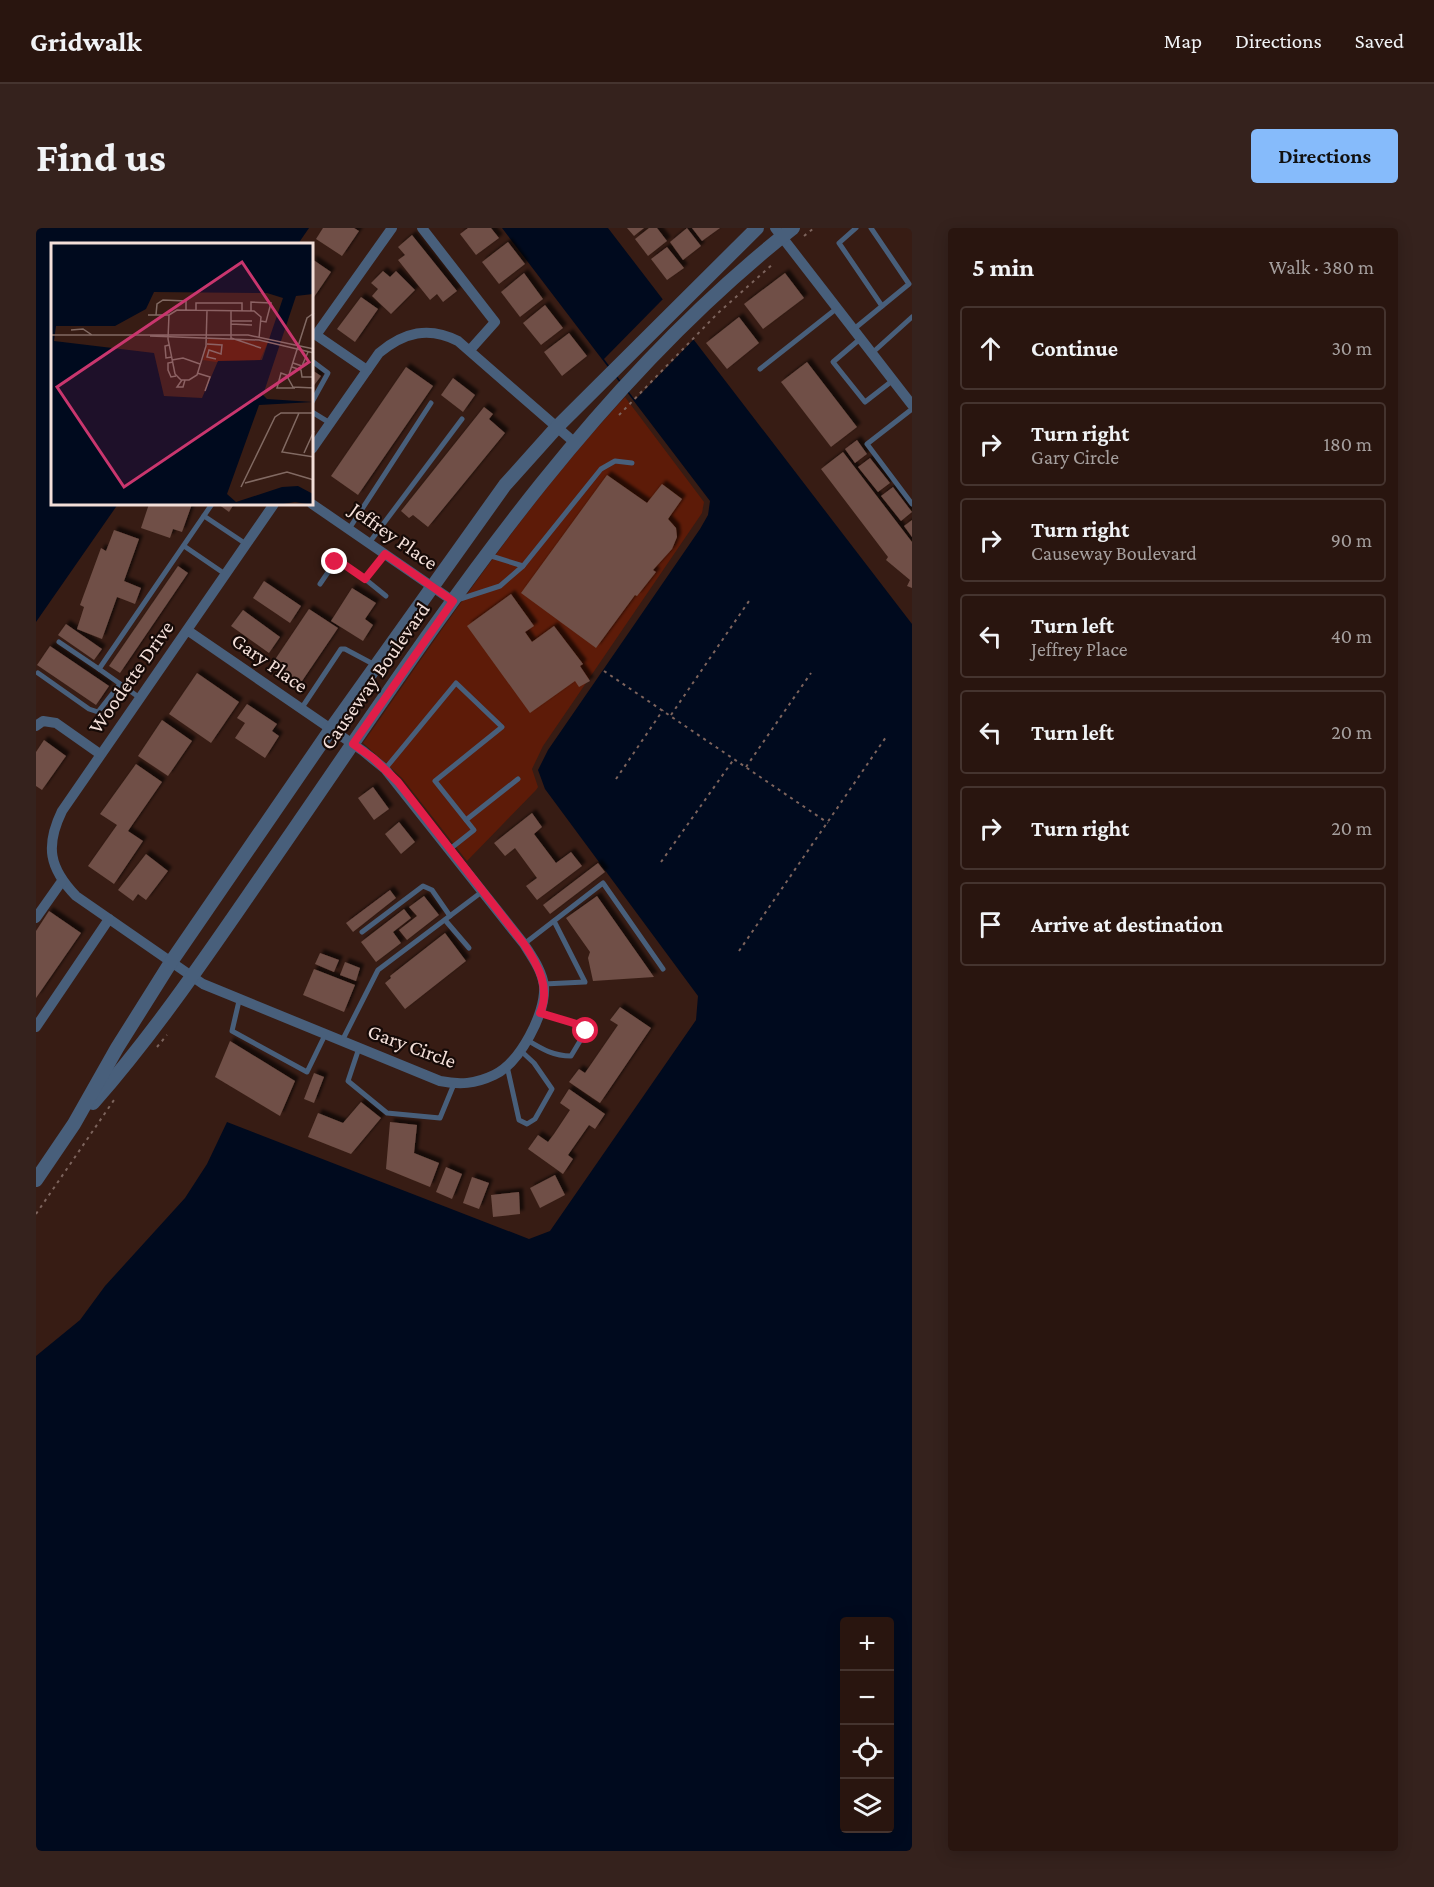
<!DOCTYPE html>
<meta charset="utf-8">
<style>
:root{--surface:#29150f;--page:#35221d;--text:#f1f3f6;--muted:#a59f9e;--line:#45342f;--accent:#86bbfb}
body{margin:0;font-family:"Crimson Pro",serif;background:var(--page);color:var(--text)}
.controls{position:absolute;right:18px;bottom:18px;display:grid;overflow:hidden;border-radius:6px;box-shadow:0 3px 15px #0003}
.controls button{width:54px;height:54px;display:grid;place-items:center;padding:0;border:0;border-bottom:2px solid var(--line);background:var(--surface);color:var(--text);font:30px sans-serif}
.stop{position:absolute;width:18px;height:18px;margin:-14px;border:4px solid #e11d48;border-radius:50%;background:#fff}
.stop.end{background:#e11d48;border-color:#fff;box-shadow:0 2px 6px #0008}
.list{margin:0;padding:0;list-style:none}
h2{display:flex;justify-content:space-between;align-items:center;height:78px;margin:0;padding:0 24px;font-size:26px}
h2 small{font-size:20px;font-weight:400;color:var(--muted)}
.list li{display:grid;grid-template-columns:39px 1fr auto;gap:18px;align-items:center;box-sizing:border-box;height:84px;margin:0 12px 12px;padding:0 12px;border:2px solid var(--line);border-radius:6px}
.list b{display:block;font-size:22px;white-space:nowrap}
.list p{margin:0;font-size:20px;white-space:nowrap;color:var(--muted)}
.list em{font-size:20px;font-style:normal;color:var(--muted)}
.icon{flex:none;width:33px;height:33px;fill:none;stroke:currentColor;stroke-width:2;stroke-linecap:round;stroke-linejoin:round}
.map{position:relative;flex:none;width:876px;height:1623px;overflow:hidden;border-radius:6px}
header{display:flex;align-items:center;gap:36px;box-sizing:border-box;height:84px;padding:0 30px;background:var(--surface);border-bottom:2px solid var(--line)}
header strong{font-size:28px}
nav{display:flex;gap:33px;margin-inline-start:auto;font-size:21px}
.intro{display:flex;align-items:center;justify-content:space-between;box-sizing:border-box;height:144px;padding:0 36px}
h1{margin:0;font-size:42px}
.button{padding:15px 27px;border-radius:6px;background:var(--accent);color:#111;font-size:21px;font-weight:700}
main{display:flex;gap:36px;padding:0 36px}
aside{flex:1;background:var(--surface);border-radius:6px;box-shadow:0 3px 15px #0003}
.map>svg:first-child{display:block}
</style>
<header>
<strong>Gridwalk</strong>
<nav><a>Map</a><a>Directions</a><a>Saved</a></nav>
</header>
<div class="intro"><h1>Find us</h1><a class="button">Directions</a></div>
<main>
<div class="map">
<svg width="876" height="1623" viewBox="0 0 876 1623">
<defs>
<filter id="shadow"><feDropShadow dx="4" dy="-4" stdDeviation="1.5" flood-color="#0009"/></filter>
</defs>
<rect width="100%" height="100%" fill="#371c14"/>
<path fill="#5d1b08" d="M589 169 668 274 666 285 507 518 496 541 502 559 500 562 431 633 366 550 327 515C410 396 490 275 589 169Z"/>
<g fill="#000a1e" fill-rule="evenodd">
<polygon points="0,0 273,0 262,16 16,16 16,276 82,276 0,394"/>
<path d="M466 0H572L876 396V1623H0V1128L44 1092 69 1058 149 970 171 936 191 894 493 1011 514 1003 660 792 662 768 509 561 502 542 512 522 664 301 672 287 674 273ZM808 1394H854V1600H808Z"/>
</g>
<polygon fill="#371c14" points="628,70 659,110 599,172 568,131"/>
<g fill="#6f4f46" filter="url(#shadow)">
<polygon points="287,0 318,0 323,3 306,28 280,11"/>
<polygon points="432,0 455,0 463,10 440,27 424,6"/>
<polygon points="591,0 608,0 598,8"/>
<polygon points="613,0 621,0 631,13 612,28 599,11"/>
<polygon points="651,0 665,18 647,32 634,14"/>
<polygon points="656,0 684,0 666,13"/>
<polygon points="376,7 421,63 407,74 401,66 394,72 362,32 369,27 362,19"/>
<polygon points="472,14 489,36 463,56 446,34"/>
<polygon points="631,19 648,40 631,52 615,31"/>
<polygon points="276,31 295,44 276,72"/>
<polygon points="347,43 354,49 360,43 379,62 355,86 336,68 342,61 335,55"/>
<polygon points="488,45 507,71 484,89 465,64"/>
<polygon points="749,45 768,70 727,101 708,76"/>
<polygon points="325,69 342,81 319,114 301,101"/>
<polygon points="509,77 527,100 505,117 487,95"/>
<polygon points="703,89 723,115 691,141 670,115"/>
<polygon points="533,105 551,128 526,148 508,124"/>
<polygon points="771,134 821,199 795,219 745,154"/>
<polygon points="370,139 397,158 322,267 295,248"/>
<polygon points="276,142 285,148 276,160"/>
<polygon points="417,150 439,167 427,184 405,167"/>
<polygon points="448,179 457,186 453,191 469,205 392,299 377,287 373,290 365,283"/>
<polygon points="821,212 831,226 819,235 809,221"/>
<polygon points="807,224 876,314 876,360 871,358 874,352 850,332 852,329 785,241"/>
<polygon points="834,230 854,255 842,264 822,239"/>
<polygon points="571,247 611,275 626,256 646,271 632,291 640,300 641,309 636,321 617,342 620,344 601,368 599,367 560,420 485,365"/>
<polygon points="857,259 876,284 865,293 845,268"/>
<polygon points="113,276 156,276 146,304 137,301 134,310 105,300"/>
<polygon points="182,276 198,276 193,284"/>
<polygon points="876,292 876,309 868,298"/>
<polygon points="78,302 103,311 88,353 105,360 99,376 81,369 66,411 41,401 48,379 44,377 65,320 70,323"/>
<polygon points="142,338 152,345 84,445 73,438"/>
<polygon points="228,353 265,378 254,395 217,370"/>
<polygon points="316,360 340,375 329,391 337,397 327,413 295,393"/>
<polygon points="475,366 498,398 489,404 496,414 518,398 547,436 544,438 554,453 543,459 539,453 494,485 431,398"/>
<polygon points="273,381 302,400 262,459 234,439"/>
<polygon points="207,382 244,409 233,425 195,398"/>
<polygon points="30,396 66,421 58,432 22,407"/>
<polygon points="14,418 73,458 60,477 1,437"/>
<polygon points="161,445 203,474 175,515 133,486"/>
<polygon points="211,476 241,496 236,503 243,508 229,530 199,510 209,495 201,490"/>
<polygon points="126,492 156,513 132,548 102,528"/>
<polygon points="8,512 30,528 6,562 0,558 0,524"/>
<polygon points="100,536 126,554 92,603 107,613 78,656 52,638 81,597 64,586"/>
<polygon points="337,559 353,581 338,592 322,570"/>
<polygon points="496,585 506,599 498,606 520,635 535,624 546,638 501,672 490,658 501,650 479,620 469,628 458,615"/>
<polygon points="363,594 379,614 365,626 349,606"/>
<polygon points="110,626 132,643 110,672 102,666 97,673 82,662"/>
<polygon points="562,635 569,644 514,686 507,677"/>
<polygon points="354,662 360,670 317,704 310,695"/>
<polygon points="388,668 403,687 371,712 363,702 381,688 373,679"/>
<polygon points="561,668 618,749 557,753 552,730 554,724 530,690"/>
<polygon points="368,681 375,690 357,704 365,715 340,734 325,714"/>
<polygon points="13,683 45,705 0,770 0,703"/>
<polygon points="409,705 430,733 369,781 349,755 355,750 354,748"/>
<polygon points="284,725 303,732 298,744 279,736"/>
<polygon points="309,734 324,740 320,753 304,747"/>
<polygon points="278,741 319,757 308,784 267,767"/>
<polygon points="584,779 615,800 564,875 533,854 543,841 549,845 582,797 574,792"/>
<polygon points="194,813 259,853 244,888 179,849"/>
<polygon points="278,845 288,849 278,875 268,871"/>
<polygon points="533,861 569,886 559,901 553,897 532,927 537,931 527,946 492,921 502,907 512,914 518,906 534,882 524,875"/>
<polygon points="325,874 345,890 315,926 272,909 282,885 307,895"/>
<polygon points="354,894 381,897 378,925 403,935 394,959 350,941"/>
<polygon points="410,939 426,946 416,971 400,964"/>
<polygon points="519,947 529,967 504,980 494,960"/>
<polygon points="436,949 453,955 443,981 427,975"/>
<polygon points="483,964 484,986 457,989 455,967"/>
</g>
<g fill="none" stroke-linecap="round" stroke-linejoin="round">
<g stroke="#7d645d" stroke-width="2" stroke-dasharray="3 4.5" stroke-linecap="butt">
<polyline points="768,8 778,0"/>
<polyline points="583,187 681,86 737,36"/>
<polyline points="568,443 792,595"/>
<polyline points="635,487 713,373"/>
<polyline points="710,539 775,445"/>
<polyline points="580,551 627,482"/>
<polyline points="625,634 698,531"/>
<polyline points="703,723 850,509"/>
<polyline points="121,819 131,807"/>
<polyline points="0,986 78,872"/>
</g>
<g stroke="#485f7b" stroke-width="5">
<polyline points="820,0 803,15 846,78"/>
<polyline points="818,101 873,56 835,0"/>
<polyline points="824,111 797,134 829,174 856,153"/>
<polyline points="835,126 876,89"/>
<polyline points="276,133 292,145 276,174"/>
<polyline points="724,141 800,81"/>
<polyline points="876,181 831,216 876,276"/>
<polyline points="276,184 294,195"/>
<polyline points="168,288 210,316"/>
<polyline points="313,301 395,175"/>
<polyline points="333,315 426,191"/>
<polyline points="148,318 189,346"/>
<polyline points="452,327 487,338"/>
<polyline points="329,351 350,368"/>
<polyline points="284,356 299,334 303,333 329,351 349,326"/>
<polyline points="421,372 464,358 487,338 565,241 579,233 596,235"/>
<polyline points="23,414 63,441"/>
<polyline points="2,445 53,481 62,484 84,456"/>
<polyline points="104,470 63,441 176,276"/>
<polyline points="265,481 305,421 309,421 339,437"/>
<polyline points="349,541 420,455 466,499 399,553 430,592 482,551"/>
<polyline points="414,621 438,602 430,592"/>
<polyline points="409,692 433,720"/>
<polyline points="326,704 387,658 396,662 414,688"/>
<polyline points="488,716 567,655 627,741"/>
<polyline points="508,756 549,754 518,693"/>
<polyline points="203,773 196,803 271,844 289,807"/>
<path d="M491 812C506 821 517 828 535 828L550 803 545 797 504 785"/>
<polyline points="306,813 342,742 447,663"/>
<polyline points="323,820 312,853 351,885 404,890 418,856"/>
<polyline points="471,838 483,892 491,896 499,891 516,861 498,835 484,822"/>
</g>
<g stroke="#485f7b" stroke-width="10">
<polyline points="386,0 459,94 434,122"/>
<polyline points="739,0 876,177"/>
<polyline points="331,142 280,107 356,0"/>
<path d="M276 221 343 125C368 104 393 98 422 113L538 214"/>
<polyline points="276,276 417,373"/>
<path d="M151 402 327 523 349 541 488 716C496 729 506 742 508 758 510 785 484 835 458 847 439 856 424 857 404 853L167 756 40 668C13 640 9 618 26 583L238 276"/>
<polyline points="0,498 7,493 20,495 64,526"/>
<polyline points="0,690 26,653"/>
<polyline points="0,799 73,691"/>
</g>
<g stroke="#485f7b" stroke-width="14">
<path d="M57 875C122 801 176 720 232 639 389 413 538 172 757 0"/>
<polyline points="0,952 38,896 81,820 135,734 295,501 469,257 521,199 721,0"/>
</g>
</g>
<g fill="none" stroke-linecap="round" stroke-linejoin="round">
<path stroke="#e11d48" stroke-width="8" d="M299 334 303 333 329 351 349 326 417 373 317 516 337 530 362 554 488 716C502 737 515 760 504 785L544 797 550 803"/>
</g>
<g text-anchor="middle" stroke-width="4.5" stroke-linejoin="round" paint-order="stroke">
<g font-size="21" fill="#f3dfd9" stroke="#160a07">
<text transform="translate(358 308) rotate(35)" y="7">Jeffrey Place</text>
<text transform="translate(234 435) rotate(35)" y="7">Gary Place</text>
<text transform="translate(339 448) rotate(-55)" y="7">Causeway Boulevard</text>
<text transform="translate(95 449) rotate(-55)" y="7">Woodette Drive</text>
<text transform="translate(376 818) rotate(20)" y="7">Gary Circle</text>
</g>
</g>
<g transform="translate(15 15)">
<rect width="262" height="262" fill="#371c14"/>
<path d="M157 96 190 97 217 99 209 117 165 119 152 117Z" fill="#5d1b08"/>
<path d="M0 1H262V51L245 53 212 152 216 156 262 159 208 162 176 251 185 259 231 244 247 243 262 251V262L244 259 226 262H0ZM103 49 216 50 232 55 211 117 167 118 151 155 113 153 103 110 3 98 5 83H64L95 66Z" fill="#000a1e" fill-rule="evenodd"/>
<path fill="none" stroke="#826a63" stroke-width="1.5" d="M145 67V60H191V68M180 67V95L210 105M200 68V59L220 60 215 79 210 78M263 70 256 75 237 135 242 144 263 145M97 72H118M105 72 106 61 112 57 135 58V67M118 72 117 96 124 131 130 137H138L146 132 155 103 156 67M118 72 126 67 203 68 210 74 208 95M180 78H201M180 81 201 82M20 87 32 86 41 92M0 92H197L263 106M99 93 208 97 263 110M156 101 171 102 170 111 158 107 156 114 165 116M118 102 114 103 115 115 121 114M121 117 132 115 149 121M122 119 117 120V127L120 134 125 133M242 120 251 123 257 109M241 124 250 127 251 134H263M146 130 159 134 154 148M238 133 230 130 226 145H244M131 137 126 144H132L134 137M248 170 231 209 263 214M253 210 263 188M194 240 236 229 263 237M190 244 224 174 230 170H263"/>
<path fill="#c9366e" fill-opacity="0.15" stroke="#c9366e" stroke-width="3" d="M191 19 258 119 73 244 6 144Z"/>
<rect width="262" height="262" fill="none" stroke="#f3dfd9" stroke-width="3"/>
</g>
</svg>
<div class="controls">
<button>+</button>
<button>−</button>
<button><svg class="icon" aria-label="locate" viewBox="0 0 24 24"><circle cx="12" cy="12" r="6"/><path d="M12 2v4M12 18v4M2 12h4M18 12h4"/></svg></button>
<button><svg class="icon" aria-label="layers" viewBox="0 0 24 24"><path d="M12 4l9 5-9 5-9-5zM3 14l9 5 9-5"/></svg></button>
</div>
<div class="stop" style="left:550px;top:803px"></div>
<div class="stop end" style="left:299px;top:334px"></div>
</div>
<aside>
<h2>5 min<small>Walk · 380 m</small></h2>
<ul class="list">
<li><svg class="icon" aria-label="ahead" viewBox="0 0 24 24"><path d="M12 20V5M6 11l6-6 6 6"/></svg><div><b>Continue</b></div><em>30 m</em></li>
<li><svg class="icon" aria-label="right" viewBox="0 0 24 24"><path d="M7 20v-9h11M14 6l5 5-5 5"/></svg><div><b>Turn right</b><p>Gary Circle</p></div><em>180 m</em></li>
<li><svg class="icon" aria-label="right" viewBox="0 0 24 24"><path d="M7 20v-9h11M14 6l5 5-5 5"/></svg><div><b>Turn right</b><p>Causeway Boulevard</p></div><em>90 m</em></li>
<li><svg class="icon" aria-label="left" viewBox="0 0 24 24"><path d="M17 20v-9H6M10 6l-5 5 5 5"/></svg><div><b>Turn left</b><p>Jeffrey Place</p></div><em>40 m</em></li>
<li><svg class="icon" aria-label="left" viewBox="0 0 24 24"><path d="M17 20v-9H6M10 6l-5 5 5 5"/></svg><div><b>Turn left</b></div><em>20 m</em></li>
<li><svg class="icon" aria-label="right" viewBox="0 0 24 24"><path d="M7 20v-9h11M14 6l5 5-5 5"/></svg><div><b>Turn right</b></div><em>20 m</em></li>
<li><svg class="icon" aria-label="arrive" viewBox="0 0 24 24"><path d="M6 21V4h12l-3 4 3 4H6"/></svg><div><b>Arrive at destination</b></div></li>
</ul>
</aside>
</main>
